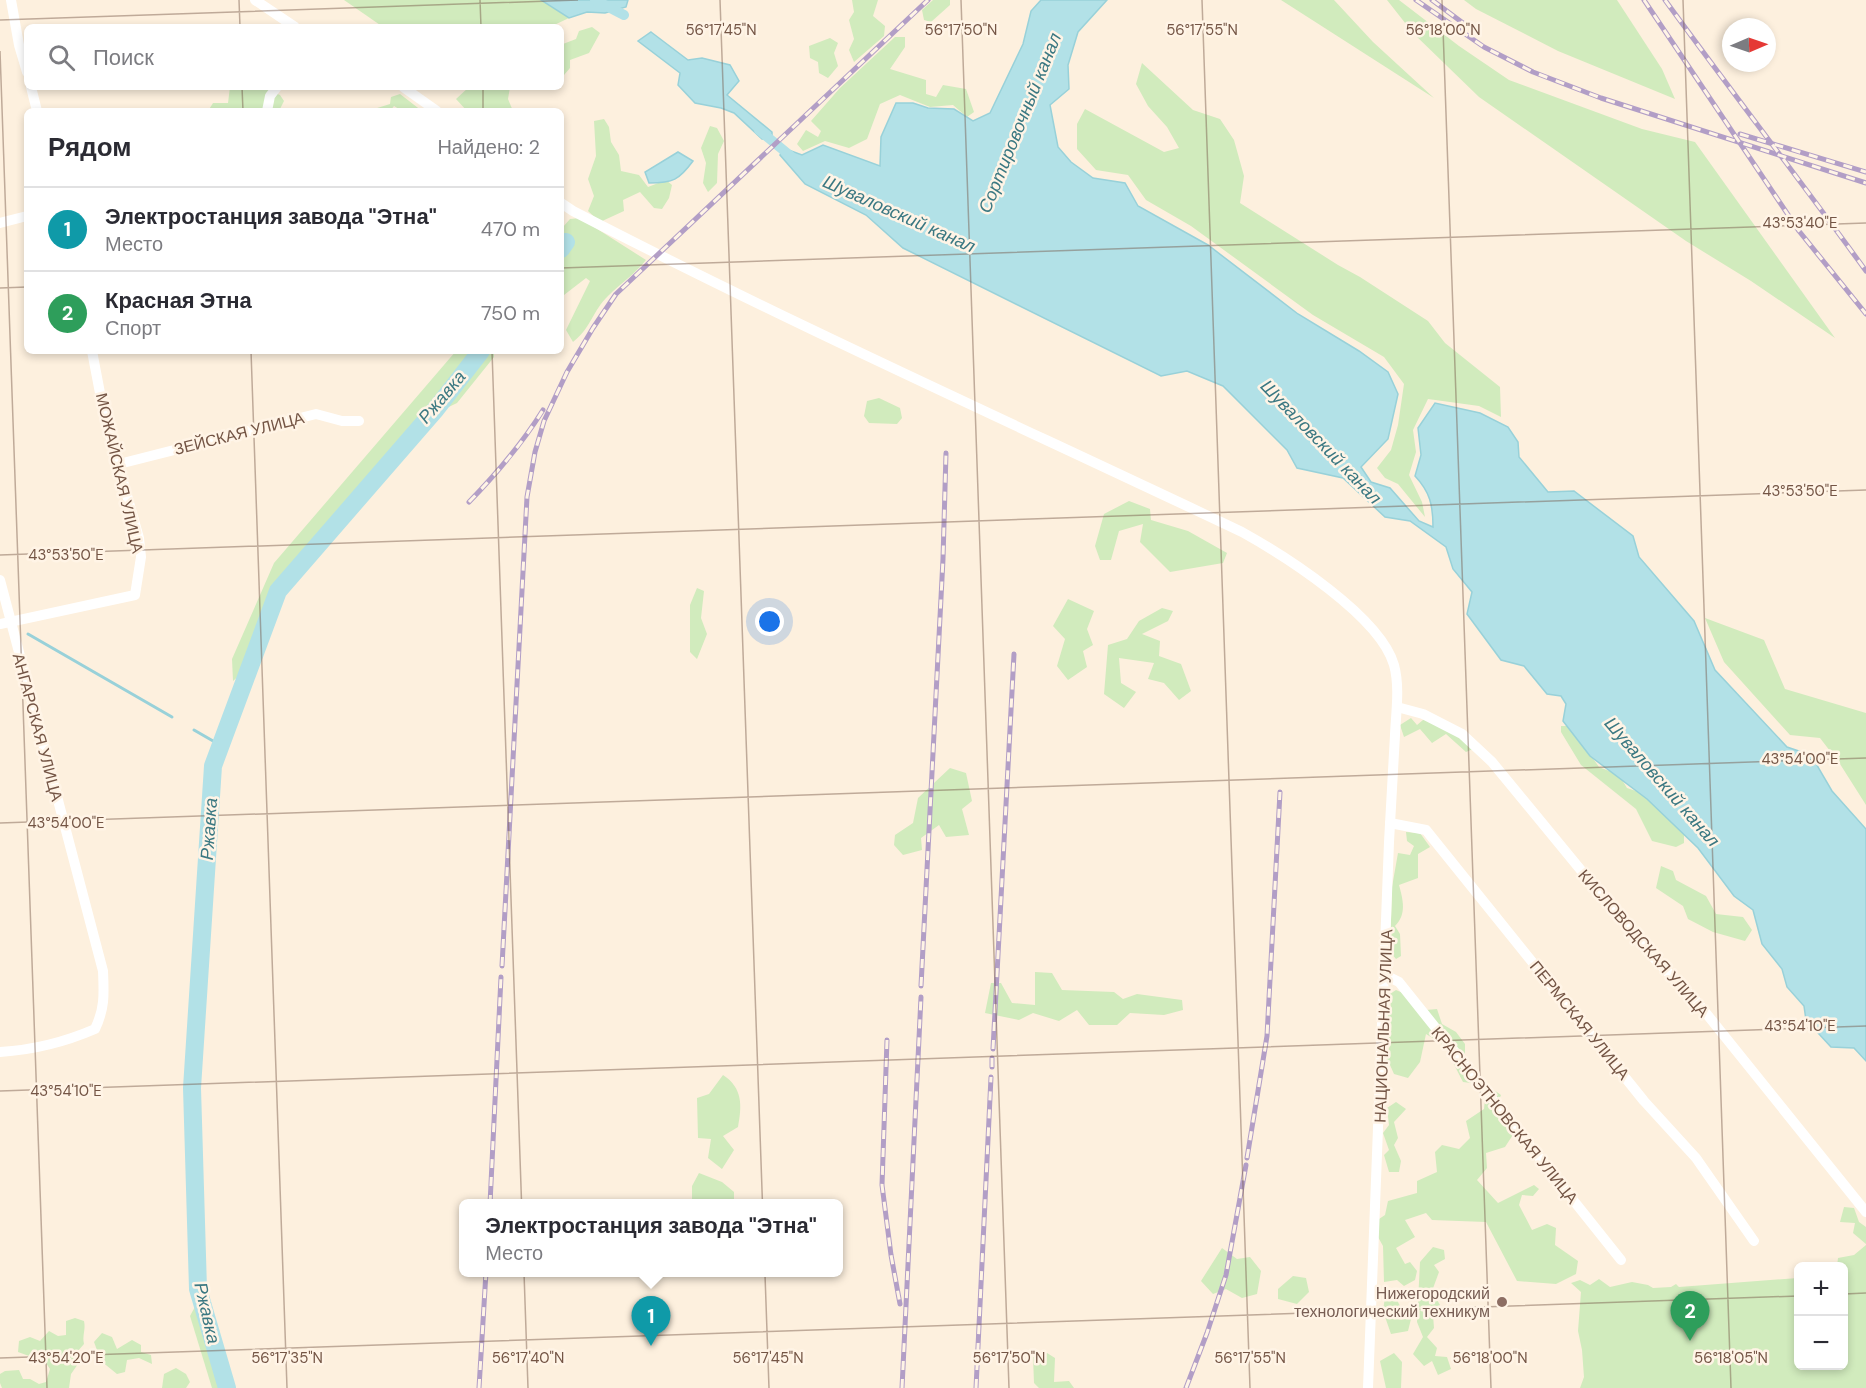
<!DOCTYPE html>
<html lang="ru">
<meta charset="utf-8">
<style>
:root{--surface:#fff;--page:#f2f2f3;--text:#2b2b33;--muted:#7c7c81;--line:#e1e1e2;--accent:#7c3aed}
body{margin:0;font-family:"DM Sans",sans-serif;background:var(--page);color:var(--text)}
.controls{position:absolute;right:18px;bottom:18px;display:grid;overflow:hidden;border-radius:9px;box-shadow:0 3px 9px #0003}
.controls button{width:54px;height:54px;display:grid;place-items:center;padding:0;border:0;border-bottom:2px solid var(--line);background:var(--surface);color:var(--text);font:30px sans-serif}
.compass{position:absolute;left:1722px;top:18px;width:54px;height:54px;border-radius:50%;background:var(--surface);box-shadow:0 3px 9px #0003;rotate:88deg}
.you{position:absolute;left:770px;top:622px;width:21px;height:21px;margin:-15px;border:4px solid #fff;border-radius:50%;background:#1a73e8;box-shadow:0 0 0 9px #1a73e833}
.badge{display:grid;place-items:center;width:39px;height:39px;border-radius:50%;background:var(--accent);color:#fff;font-size:20px;font-weight:700}
.pin{position:absolute;translate:-50% -50px;filter:drop-shadow(0 2px 3px #0008)}
.pin::after{content:'';position:absolute;top:32px;width:21px;height:18px;background:inherit;clip-path:polygon(0 0,100% 0,50% 100%)}
.popup{position:absolute;left:459px;top:1199px;width:384px;height:78px;box-sizing:border-box;display:grid;place-content:center;border-radius:9px;background:var(--surface);filter:drop-shadow(0 2px 4px #0005);font-size:20px;white-space:nowrap;color:var(--muted)}
.popup b{font-size:22px;color:var(--text)}
.popup::after{content:'';position:absolute;left:50%;top:100%;margin-left:-12px;border:12px solid transparent;border-top-color:var(--surface)}
.list{margin:0;padding:0;list-style:none}
h2{display:flex;justify-content:space-between;align-items:center;height:78px;margin:0;padding:0 24px;font-size:26px}
h2 small{font-size:20px;font-weight:400;color:var(--muted)}
.list li{display:grid;grid-template-columns:39px 1fr auto;gap:18px;align-items:center;box-sizing:border-box;height:84px;padding:0 24px;border-top:2px solid var(--line)}
.list b{display:block;font-size:22px;white-space:nowrap}
.list p{margin:0;font-size:20px;white-space:nowrap;color:var(--muted)}
.list em{font-size:20px;font-style:normal;color:var(--muted)}
.icon{flex:none;width:33px;height:33px;fill:none;stroke:currentColor;stroke-width:2;stroke-linecap:round;stroke-linejoin:round}
.map{position:relative;flex:none;width:1866px;height:1388px;overflow:hidden}
.search{position:absolute;background:var(--surface);box-shadow:0 3px 9px #0003;left:24px;top:24px;width:540px;height:66px;display:flex;align-items:center;gap:15px;box-sizing:border-box;padding:0 21px;border-radius:9px;color:var(--muted);font-size:22px}
.panel{position:absolute;background:var(--surface);box-shadow:0 3px 9px #0003;left:24px;top:108px;width:540px;height:246px;border-radius:9px}
.map>svg:first-child{display:block}
</style>
<div class="map">
<svg width="1866" height="1388" viewBox="0 0 1866 1388">
<rect width="100%" height="100%" fill="#fdf0de"/>
<g fill="#d1ebbd">
<polygon points="344,0 541,0 569,18 550,27 383,27"/>
<polygon points="852,0 878,0 873,16 885,26 884,36 854,62 849,50 854,39 849,20 854,12"/>
<polygon points="933,0 950,0 950,5 931,22 924,20 922,10"/>
<polygon points="1281,0 1334,0 1373,42 1434,98"/>
<polygon points="1387,0 1399,0 1459,46 1509,80 1642,129 1695,142 1835,338 1751,281 1686,241 1479,97 1413,33"/>
<polygon points="1464,0 1617,0 1662,69 1675,99 1558,51 1476,9"/>
<polygon points="592,27 600,33 589,53 570,60 570,68 564,75 561,74 561,61 564,58 563,44 576,39 579,31"/>
<polygon points="895,37 905,37 905,47 890,69 926,80 926,94 936,97 943,85 966,89 974,112 967,117 953,105 930,107 900,95 880,104 867,139 849,148 825,141 803,151 797,144 806,130 818,137 821,131 811,121 840,88"/>
<polygon points="830,38 838,43 834,53 838,66 828,78 819,73 818,62 810,58 809,46"/>
<polygon points="1142,63 1193,110 1220,119 1234,140 1244,176 1240,203 1338,265 1360,277 1428,321 1445,343 1500,387 1501,417 1479,406 1428,399 1413,430 1416,452 1409,475 1422,502 1425,517 1398,484 1385,478 1377,468 1391,450 1398,425 1404,384 1384,357 1313,315 1191,226 1146,200 1128,175 1096,170 1077,149 1077,124 1085,109 1164,152 1179,148 1167,127 1148,106 1136,84"/>
<polygon points="230,87 271,87 272,92 280,95 284,101 280,109 275,111 208,111 213,103 228,103"/>
<polygon points="469,87 510,87 508,99 513,111 467,111 456,99"/>
<polygon points="400,94 422,111 402,111 394,106 390,111 375,111 374,109 390,104 391,97"/>
<polygon points="604,119 609,127 611,142 619,155 621,171 639,175 648,187 666,180 672,185 669,198 662,209 654,208 640,192 623,200 624,211 600,222 588,211 594,196 588,179 596,156 594,121"/>
<polygon points="710,126 717,128 724,141 718,154 717,183 708,192 703,183 706,163 701,148"/>
<path d="M580 218 646 260C635 274 620 284 608 296 593 310 591 328 573 342L566 330 590 281 586 278 564 295 561 301V260L566 253 563 227 570 219Z"/>
<polygon points="456,351 494,351 494,357 457,403 428,417 334,527 277,584 248,668 233,681 232,659 274,563"/>
<polygon points="879,398 900,408 902,418 897,424 869,423 864,416 867,401"/>
<polygon points="1129,501 1150,509 1151,520 1188,531 1227,553 1223,563 1170,572 1140,542 1143,524 1119,531 1111,560 1100,560 1095,546 1104,514"/>
<polygon points="697,588 704,591 701,618 707,634 697,659 690,652 690,605"/>
<polygon points="1068,599 1094,611 1087,629 1093,645 1083,651 1087,667 1068,680 1057,666 1065,639 1053,626"/>
<polygon points="1162,608 1173,611 1168,621 1142,634 1160,641 1159,656 1181,664 1191,691 1179,700 1164,683 1148,679 1154,663 1119,658 1121,683 1136,692 1124,708 1104,694 1108,645 1127,639 1139,621"/>
<polygon points="1705,618 1764,640 1785,689 1866,713 1866,805 1840,764 1820,738 1790,735 1724,662"/>
<polygon points="1429,715 1480,746 1466,752 1446,734 1432,743 1420,729 1404,737 1400,725 1411,718 1417,725"/>
<polygon points="1561,726 1570,726 1599,767 1619,775 1627,788 1645,794 1684,834 1684,843 1676,847 1652,841 1636,809 1581,765 1561,732"/>
<polygon points="950,768 966,773 972,801 962,809 969,835 946,837 939,825 921,838 922,850 903,855 894,845 895,835 913,823 918,798"/>
<path d="M1406 832 1420 833 1430 847 1418 854V878L1399 885C1403 900 1407 914 1395 926L1400 934 1401 956 1396 959 1390 952 1392 887 1398 853 1410 855 1414 846 1407 841Z"/>
<polygon points="1661,866 1673,871 1676,880 1706,896 1716,914 1743,917 1752,930 1745,941 1713,932 1688,919 1683,906 1656,888"/>
<polygon points="1035,972 1052,973 1062,990 1114,992 1123,999 1137,994 1182,1000 1183,1010 1164,1015 1130,1013 1117,1025 1089,1025 1077,1010 1059,1021 1033,1013 1019,1020 985,1013 991,983 1001,983 1012,1003 1035,1005"/>
<path d="M1396 990 1419 1000 1426 1010 1437 1009 1442 1024 1456 1032 1465 1044V1056L1476 1073 1471 1083 1463 1082 1444 1045 1426 1034 1420 1062 1408 1078 1394 1074 1386 1056 1391 1043C1387 1032 1383 1021 1391 1010L1390 994Z"/>
<path d="M723 1075C743 1088 742 1106 738 1127L723 1136 734 1150 722 1169 708 1158 711 1139 698 1138 697 1098 709 1094Z"/>
<polygon points="1494,1090 1501,1095 1494,1112 1513,1119 1518,1127 1505,1147 1486,1153 1487,1168 1477,1180 1498,1203 1534,1185 1539,1189 1533,1196 1522,1195 1519,1205 1532,1230 1547,1224 1556,1228 1555,1245 1578,1261 1576,1274 1556,1284 1517,1281 1486,1222 1432,1220 1426,1213 1405,1220 1415,1237 1396,1248 1405,1264 1410,1262 1417,1271 1415,1280 1404,1286 1397,1280 1384,1282 1383,1246 1378,1237 1379,1219 1385,1215 1388,1201 1417,1193 1417,1181 1437,1172 1435,1152 1442,1145 1459,1149 1470,1138 1466,1121 1484,1109 1485,1099"/>
<polygon points="1396,1102 1406,1109 1394,1122 1398,1138 1394,1145 1401,1161 1399,1172 1389,1172 1384,1155 1389,1150 1383,1133 1389,1125 1387,1108"/>
<polygon points="699,1173 722,1182 734,1192 734,1203 692,1203 692,1186"/>
<polygon points="1844,1207 1854,1208 1859,1222 1866,1227 1866,1244 1853,1233 1855,1223 1840,1222"/>
<polygon points="1866,1245 1866,1388 1580,1388 1584,1377 1582,1350 1578,1331 1581,1292 1571,1283 1580,1280 1590,1285 1599,1279 1610,1287 1632,1282 1648,1285 1653,1288 1671,1287 1676,1284 1679,1287 1798,1278 1798,1366 1844,1366 1844,1266 1837,1266 1838,1258 1854,1255"/>
<polygon points="1433,1247 1444,1250 1445,1259 1434,1265 1439,1272 1432,1291 1440,1305 1433,1315 1434,1328 1427,1337 1437,1348 1435,1356 1447,1357 1451,1369 1438,1375 1432,1361 1424,1366 1413,1354 1423,1337 1417,1322 1420,1262"/>
<polygon points="1222,1248 1237,1259 1250,1257 1261,1271 1257,1294 1242,1298 1226,1289 1213,1294 1201,1281"/>
<polygon points="1293,1276 1306,1278 1309,1292 1297,1304 1278,1299 1278,1289"/>
<polygon points="1386,1290 1392,1290 1401,1308 1412,1315 1408,1331 1391,1334 1383,1311"/>
<polygon points="197,1303 204,1305 229,1388 212,1388 190,1316"/>
<path d="M75 1318 84 1321C86 1330 82 1335 84 1344L77 1352 78 1364 71 1374 69 1388H2L0 1383V1374L5 1371 19 1370 23 1379H30L39 1384 46 1382 50 1369 40 1354 29 1356 18 1352 19 1341 30 1337 40 1341 49 1331 58 1336 66 1335V1321Z"/>
<polygon points="102,1333 112,1337 117,1349 132,1340 141,1345 141,1352 151,1355 152,1364 139,1358 127,1360 125,1372 117,1374 101,1361 94,1342"/>
<polygon points="1047,1353 1055,1358 1054,1382 1069,1381 1074,1388 1039,1388 1034,1383 1033,1357"/>
<polygon points="1394,1353 1402,1362 1401,1388 1386,1388 1380,1361"/>
<polygon points="176,1368 186,1374 190,1382 186,1388 162,1388 164,1374"/>
</g>
<g fill="#b2e1e7" stroke="#98d1d9" stroke-width="1.5">
<polygon points="541,0 628,0 626,7 605,13 587,12 569,18"/>
<path d="M1041 0H1107L1078 32 1068 65 1069 89 1050 105 1058 147 1071 162 1093 178 1125 183 1138 206 1208 245 1298 314 1359 351 1388 372 1398 394 1388 439 1361 467 1371 482 1390 488 1419 521 1433 527C1433 505 1430 492 1415 476L1421 455 1418 428 1435 403 1480 413 1508 427 1518 442 1519 457 1548 492 1574 491 1633 536 1639 557 1694 621 1715 670 1787 747 1811 755 1832 791 1866 829V1061L1854 1048 1831 1047 1806 1020 1804 1006 1787 987 1782 969 1762 944 1753 910 1734 896 1698 848 1647 799 1590 756 1563 721 1566 704 1561 696 1547 694 1524 666 1501 660 1467 614 1472 592 1453 569 1446 547 1410 521 1385 517 1343 478 1297 468 1287 450 1223 386 1187 371 1161 376 903 248 866 215 805 184 780 155 783 148 802 155 823 145 880 166 881 137 896 103H913L928 108 954 109 973 121 990 113 1023 44 1031 11Z"/>
<polygon points="651,32 688,60 702,58 730,65 739,81 727,95 772,132 772,139 762,139 734,113 721,108 695,103 678,85 680,73 638,41"/>
<path d="M678 152 693 161C679 180 673 183 649 183L645 172Z"/>
</g>
<g fill="none" stroke-linecap="round" stroke-linejoin="round">
<g stroke="#98d1d9" stroke-width="3">
<polyline points="28,634 172,717"/>
<polyline points="194,730 220,745"/>
</g>
<g stroke="#b2e1e7" stroke-width="10">
<polyline points="595,0 624,15"/>
<polyline points="759,130 793,158"/>
</g>
<g stroke="#b2e1e7" stroke-width="18">
<polyline points="561,249 566,242"/>
<polyline points="227,1388 198,1289 192,1088 213,766 278,591 436,409 481,351"/>
</g>
<g stroke="#fff" stroke-width="10">
<polyline points="11,0 19,45 27,72"/>
<polyline points="255,0 295,27"/>
<polyline points="31,87 37,111"/>
<polyline points="403,87 437,111"/>
<polyline points="267,111 270,96 277,87"/>
<path d="M561 203 573 211C793 325 1019 426 1242 532 1285 556 1380 616 1394 665 1400 687 1396 712 1395 735 1393 770 1391 806 1389 842 1383 1024 1376 1206 1368 1388"/>
<polyline points="0,223 27,216"/>
<polyline points="119,464 316,414 342,421 359,421"/>
<path d="M0 580 103 971C104 994 105 1008 95 1029 65 1042 32 1050 0 1052"/>
<polyline points="0,624 135,595 141,557 139,538 104,414 92,351"/>
<polyline points="1397,707 1423,714 1462,734 1492,762 1649,953 1697,1002 1866,1212"/>
<polyline points="1390,823 1426,830 1644,1101 1696,1158 1754,1241"/>
<polyline points="1385,975 1399,982 1621,1260"/>
</g>
<g stroke="#b29ec6" stroke-width="5">
<g id="rail">
<polyline points="1416,0 1484,47 1533,72 1601,98 1866,183"/>
<polyline points="1432,0 1463,23"/>
<polyline points="1644,0 1799,231 1866,314"/>
<path d="M1665 0C1731 91 1800 180 1866 271"/>
<polyline points="1740,134 1866,172"/>
<path d="M469 502C497 473 522 444 543 410"/>
<polyline points="502,966 527,497 535,452 544,421 567,372 593,328 616,294 928,0"/>
<polyline points="921,986 943,559 946,453"/>
<polyline points="887,1040 882,1185 891,1255 900,1304"/>
<polyline points="993,1049 1014,654"/>
<polyline points="992,1067 992,1058"/>
<polyline points="1247,1158 1267,1036 1280,792"/>
<polyline points="490,1204 501,977"/>
<polyline points="479,1388 486,1272"/>
<polyline points="902,1388 921,997"/>
<polyline points="976,1388 991,1077"/>
<polyline points="1186,1388 1207,1333 1226,1275 1246,1165"/>
</g>
</g>
<use href="#rail" stroke="#fff4e6" stroke-width="3" stroke-dasharray="9" stroke-linecap="butt"/>
</g>
<path fill="none" stroke="#745545" stroke-width="1.5" stroke-opacity="0.45" d="M239 0 240 27M480 0 481 27M720 0 769 1388M961 0 1009 1388M1202 0 1250 1388M1442 0 1491 1388M1683 0 1731 1388M0 20 578 0M0 51 47 1388M242 87 243 111M483 87V111M561 268 1866 223M0 288 27 287M251 351 287 1388M492 351 528 1388M0 555 1866 490M0 823 1866 758M0 1091 1866 1026M1844 1294 1866 1293M0 1358 1798 1296"/>
<circle fill="#8d6e63" stroke="#fff4e6" stroke-width="2" cx="1502" cy="1302" r="6"/>
<g text-anchor="middle" stroke-width="5" stroke-linejoin="round" paint-order="stroke">
<g font-size="16" fill="#745545" stroke="#fff4e6">
<text transform="translate(239 433) rotate(-14)" y="6">ЗЕЙСКАЯ УЛИЦА</text>
<text transform="translate(120 473) rotate(77)" y="6">МОЖАЙСКАЯ УЛИЦА</text>
<text transform="translate(38 727) rotate(75)" y="6">АНГАРСКАЯ УЛИЦА</text>
<text transform="translate(1644 943) rotate(49)" y="6">КИСЛОВОДСКАЯ УЛИЦА</text>
<text transform="translate(1580 1020) rotate(51)" y="6">ПЕРМСКАЯ УЛИЦА</text>
<text transform="translate(1383 1026) rotate(-88)" y="6">НАЦИОНАЛЬНАЯ УЛИЦА</text>
<text transform="translate(1505 1115) rotate(51)" y="6">КРАСНОЭТНОВСКАЯ УЛИЦА</text>
</g>
<g font-size="16" fill="#785e54" stroke="#fff4e6" text-anchor="end">
<text x="1490" y="1299">Нижегородский<tspan x="1490" dy="18">технологический техникум</tspan></text>
</g>
<g font-size="18" font-style="italic" fill="#3b7882" stroke="#fff4e6">
<text transform="translate(1020 123) rotate(-68)" y="6">Сортировочный канал</text>
<text transform="translate(899 214) rotate(24)" y="6">Шуваловский канал</text>
<text transform="translate(442 397) rotate(-50)" y="6">Ржавка</text>
<text transform="translate(1321 442) rotate(46)" y="6">Шуваловский канал</text>
<text transform="translate(1662 782) rotate(49)" y="6">Шуваловский канал</text>
<text transform="translate(209 829) rotate(-86)" y="6">Ржавка</text>
<text transform="translate(207 1313) rotate(77)" y="6">Ржавка</text>
</g>
</g>
<g font-size="15" text-anchor="middle" fill="#745545" stroke="#fff4e6" stroke-width="5" stroke-linejoin="round" paint-order="stroke">
<text x="721" y="35">56°17'45"N</text>
<text x="961" y="35">56°17'50"N</text>
<text x="1202" y="35">56°17'55"N</text>
<text x="1443" y="35">56°18'00"N</text>
<text x="1800" y="228">43°53'40"E</text>
<text x="1800" y="496">43°53'50"E</text>
<text x="66" y="560">43°53'50"E</text>
<text x="1800" y="764">43°54'00"E</text>
<text x="66" y="828">43°54'00"E</text>
<text x="1800" y="1031">43°54'10"E</text>
<text x="66" y="1096">43°54'10"E</text>
<text x="66" y="1363">43°54'20"E</text>
<text x="287" y="1363">56°17'35"N</text>
<text x="528" y="1363">56°17'40"N</text>
<text x="768" y="1363">56°17'45"N</text>
<text x="1009" y="1363">56°17'50"N</text>
<text x="1250" y="1363">56°17'55"N</text>
<text x="1490" y="1363">56°18'00"N</text>
<text x="1731" y="1363">56°18'05"N</text>
</g>
</svg>
<div class="controls">
<button>+</button>
<button>−</button>
</div>
<svg class="compass" viewBox="-18 -18 36 36"><path d="M0-13l5 13h-10z" fill="#e53935"/><path d="M0 13l5-13h-10z" fill="#7c7c81"/></svg>
<div class="you"></div>
<div class="pin badge" style="left:651px;top:1346px;background:#0f9aa8">1</div>
<div class="popup"><b>Электростанция завода &quot;Этна&quot;</b>Место</div>
<div class="pin badge" style="left:1690px;top:1341px;background:#2e9e5b">2</div>
<div class="search"><svg class="icon" aria-label="search" viewBox="0 0 24 24"><circle cx="10" cy="10" r="6"/><path d="M15 15l6 6"/></svg>Поиск</div>
<section class="panel">
<h2>Рядом<small>Найдено: 2</small></h2>
<ul class="list">
<li><span class="badge" style="background:#0f9aa8">1</span><div><b>Электростанция завода &quot;Этна&quot;</b><p>Место</p></div><em>470 m</em></li>
<li><span class="badge" style="background:#2e9e5b">2</span><div><b>Красная Этна</b><p>Спорт</p></div><em>750 m</em></li>
</ul>
</section>
</div>
